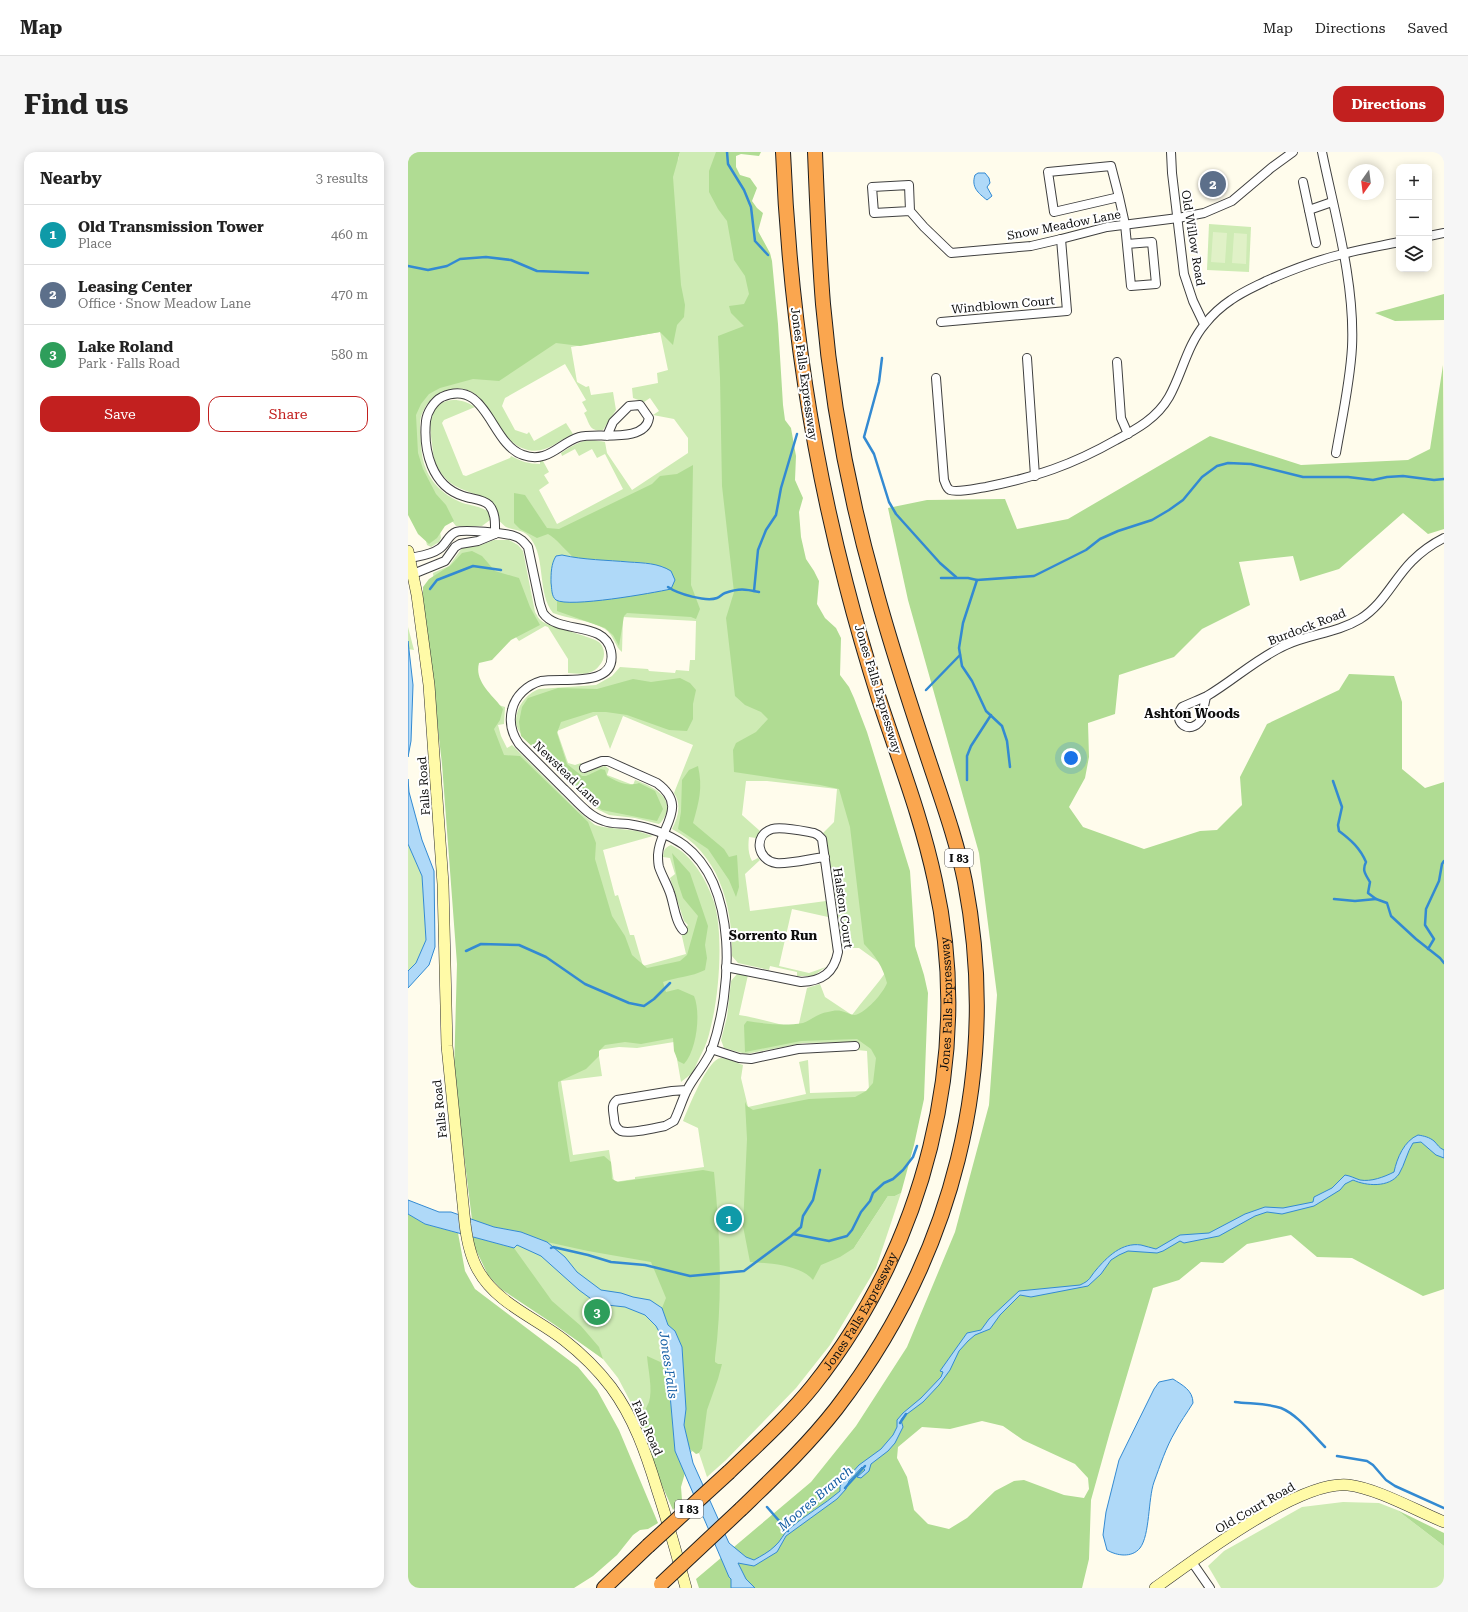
<!DOCTYPE html>
<meta charset="utf-8">
<style>
:root{--surface:#fff;--page:#f6f6f6;--text:#222;--muted:#767676;--line:#e0e0e0;--accent:#c2201f}
body{margin:0;font-family:"Roboto Serif",serif;background:var(--page);color:var(--text)}
.controls{position:absolute;right:12px;top:12px;display:grid;overflow:hidden;border-radius:8px;box-shadow:0 2px 10px #0003}
.controls button{width:36px;height:36px;display:grid;place-items:center;padding:0;border:0;border-bottom:1px solid var(--line);background:var(--surface);color:var(--text);font:20px sans-serif}
.compass{position:absolute;left:940px;top:12px;width:36px;height:36px;border-radius:50%;background:var(--surface);box-shadow:0 2px 10px #0003;rotate:194deg}
.you{position:absolute;left:663px;top:606px;width:14px;height:14px;margin:-10px;border:3px solid #fff;border-radius:50%;background:#1a73e8;box-shadow:0 0 0 6px #1a73e833}
.badge{display:grid;place-items:center;width:26px;height:26px;border-radius:50%;background:var(--accent);color:#fff;font-size:13px;font-weight:700}
.pin{position:absolute;translate:-50% -50%;border:2px solid #fff;box-shadow:0 1px 4px #0006}
.list{margin:0;padding:0;list-style:none}
h2{display:flex;justify-content:space-between;align-items:center;height:52px;margin:0;padding:0 16px;font-size:17px}
h2 small{font-size:13px;font-weight:400;color:var(--muted)}
.list li{display:grid;grid-template-columns:26px 1fr auto;gap:12px;align-items:center;box-sizing:border-box;height:60px;padding:0 16px;border-top:1px solid var(--line)}
.list b{display:block;font-size:15px;white-space:nowrap}
.list p{margin:0;font-size:13px;white-space:nowrap;color:var(--muted)}
.list em{font-size:13px;font-style:normal;color:var(--muted)}
.actions{display:flex;gap:8px;padding:12px 16px}
.actions a{flex:1;padding:9px 0;border:1px solid var(--accent);border-radius:12px;text-align:center;font-size:14px;color:var(--accent)}
.actions .main{background:var(--accent);color:#fff}
.icon{flex:none;width:22px;height:22px;fill:none;stroke:currentColor;stroke-width:2;stroke-linecap:round;stroke-linejoin:round}
.map{position:relative;flex:none;width:1036px;height:1436px;overflow:hidden;border-radius:12px}
header{display:flex;align-items:center;gap:24px;box-sizing:border-box;height:56px;padding:0 20px;background:var(--surface);border-bottom:1px solid var(--line)}
header strong{font-size:19px}
nav{display:flex;gap:22px;margin-inline-start:auto;font-size:14px}
.intro{display:flex;align-items:center;justify-content:space-between;box-sizing:border-box;height:96px;padding:0 24px}
h1{margin:0;font-size:28px}
.button{padding:10px 18px;border-radius:12px;background:var(--accent);color:#fff;font-size:14px;font-weight:700}
main{display:flex;gap:24px;padding:0 24px}
aside{flex:1;background:var(--surface);border-radius:12px;box-shadow:0 2px 10px #0003}
.map>svg:first-child{display:block}
</style>
<header>
<strong>Map</strong>
<nav><a>Map</a><a>Directions</a><a>Saved</a></nav>
</header>
<div class="intro"><h1>Find us</h1><a class="button">Directions</a></div>
<main>
<aside>
<h2>Nearby<small>3 results</small></h2>
<ul class="list">
<li><span class="badge" style="background:#0f9aa8">1</span><div><b>Old Transmission Tower</b><p>Place</p></div><em>460 m</em></li>
<li><span class="badge" style="background:#5c6f8a">2</span><div><b>Leasing Center</b><p>Office · Snow Meadow Lane</p></div><em>470 m</em></li>
<li><span class="badge" style="background:#2e9e5b">3</span><div><b>Lake Roland</b><p>Park · Falls Road</p></div><em>580 m</em></li>
</ul>
<div class="actions"><a class="main">Save</a><a>Share</a></div>
</aside>
<div class="map">
<svg width="1036" height="1436" viewBox="0 0 1036 1436">
<rect width="100%" height="100%" fill="#fffcec"/>
<g fill="#ceebb4">
<path d="M0 0 270 8 272 0H309L341 87 408 480 487 802 446 1096 480 1044H487L493 1041 468 1116 422 1193 388 1236 318 1308 299 1325 291 1301 294 1297 288 1296 257 1324 233 1264 232 1268 210 1226 195 1207 108 1143 25 421 41 414 54 396 70 394 86 388H101L110 393 115 399 127 460C129 463 131 468 135 470 146 476 186 485 192 491 198 498 197 508 191 514 183 524 171 522 160 521V507L140 475 137 474 111 489 107 484 63 515 84 551 97 555 96 572 90 573 93 584 99 596 104 593 168 657 187 673 195 675 229 679 245 684 195 698 207 744 210 743 222 783H226L235 814 278 802 273 780 280 773 276 769 262 726 267 722 262 706 255 705C256 698 256 696 263 693 284 702 299 729 306 750 316 783 311 845 302 878 300 889 295 899 290 909 288 913 286 919 283 922 280 925 276 927 273 930L266 890 229 896 211 895 190 898 194 924 153 929 165 1003 201 998 206 1030 227 1027V1025L296 1015 290 976 275 969C280 957 300 906 313 906 320 906 329 911 335 913L333 926 340 955 398 942 391 910 400 908 402 941 461 939 459 899 449 898V890L395 891 338 902 316 896 313 888 319 865 323 829 329 822 340 823 331 863C351 866 370 873 390 876L399 836 412 832 417 845 444 863C456 847 469 833 480 817L451 796H435L419 690 418 684 415 681 426 670 429 637 359 629H338L334 663 352 679 348 686 341 685C340 694 340 701 344 709L350 706 352 708 337 722 342 759 418 749 420 765 384 757 371 814 401 821 418 815 405 824H389V820L362 814 361 818 330 811 324 804C325 756 312 701 264 677 270 665 274 653 266 641L285 593 215 564 202 597 189 563 149 579 160 611 167 613 173 611 175 619 197 614 201 617 199 623 225 633 227 628C241 633 265 643 258 662 256 666 254 670 251 672L227 666 201 663 187 656 117 587C113 582 108 576 108 570 108 555 118 542 131 537L188 533 204 524 212 515 240 517 241 519 267 521 268 518 281 519 282 508H287L288 469 215 465 214 500C207 495 206 483 197 477 183 468 160 467 145 461 129 441 138 407 123 387 116 377 107 379 98 375 96 374 93 370 91 369 91 342 61 344 44 332 36 326 31 319 27 310 25 305 25 298 24 292 23 284 21 272 24 264 31 244 52 245 67 255L36 268 34 271 55 323 58 324 102 306 103 304C112 309 121 312 132 312V308L135 309 141 320 136 323 141 331 131 338 149 372 215 337 197 302 189 306 184 297 171 304 167 297 154 304 153 301C170 290 176 286 197 290L199 301 224 338 280 301V286L266 267 245 263 251 259 242 246 236 250 225 246 224 236 250 231 249 221 260 218 252 180 163 195 169 230 178 235 181 234 183 243 205 240 208 258 195 278C181 280 182 272 176 261L179 259 174 250 178 248 157 212 97 246 94 254 107 278 119 282 121 280 126 289 158 271 165 282C147 290 136 305 114 296 85 285 81 227 41 238 33 240 26 243 21 250 16 256 12 264 12 272 13 288 12 303 18 317 25 334 41 347 58 352 67 354 73 355 81 360L82 368 74 374H48L44 369 31 372 33 386 31 390 23 395 19 393 0 320Z"/>
<polygon points="801,72 843,75 841,120 799,118"/>
<polygon points="0,473 0,475 6,498 0,497"/>
<polygon points="0,692 14,724 18,788 8,811 0,819"/>
<polygon points="935,1350 971,1351 989,1358 1036,1394 1036,1436 813,1436 800,1414 816,1399 894,1355"/>
</g>
<g fill="#b0dc93" fill-rule="evenodd">
<polygon points="0,0 272,0 265,25 273,133 277,153 276,165 269,173 265,193 252,180 172,194 148,191 91,229 65,227 32,236 21,242 13,252 8,263 10,301 15,317 28,342 38,353 46,369 37,374 29,386 21,392 10,382 0,363"/>
<path d="M308 0H353L351 4 333 2 328 4V15L332 23 342 26 349 36 344 49 349 56 355 61 350 79 362 101 364 109 370 172 375 253 377 268 383 276 388 304 387 328 395 346 391 360 393 385 398 407 406 419 411 429 409 452 417 466 428 476 433 486 432 523 441 535 446 546 459 580 502 719 507 794 516 823 520 841 516 947 506 993 493 1041 487 1044H480L446 1096 432 1105 413 1113 405 1128C393 1113 361 1111 342 1110L335 1074 339 987 337 950 339 954 345 958 401 947 447 945 458 939 465 931 468 906 463 897 449 887 393 889 337 900 336 873 339 869C357 872 377 874 395 871 402 869 410 861 420 860 424 859 429 858 433 859 439 860 445 865 450 862 461 857 475 841 479 831 475 815 467 803 456 792L442 675 431 637 412 633 326 620 325 598 328 591 348 580 360 567 353 560 337 553 327 544 318 466 326 440 314 334 312 226 310 184 336 174 323 161 321 154 336 152 341 142 337 124 326 108 319 69 310 57 301 40V19Z"/>
<polygon points="1036,142 1036,168 987,169 967,161"/>
<path d="M1035 213 1036 377 1020 382 995 361 931 417 892 429 885 404 831 410 842 453 794 477 766 505 711 523 707 562 680 571 681 605 677 626 661 655 675 675 736 697 792 679 809 678 834 653 832 625 859 572 931 538 941 522 986 524 994 550V617L1017 636 1036 630V1137L1015 1144 944 1106 909 1105 883 1083 839 1092 815 1111 793 1110 771 1128 745 1136 702 1280 683 1348 681 1407 674 1436H291L288 1427 403 1330 448 1274 499 1195 547 1080 581 953 589 843 571 701 500 448 480 356 519 348 597 347 609 377 660 367 802 284 893 313 1000 308 1022 297ZM574 1269 595 1274 615 1288 667 1312 680 1326 681 1337 676 1346 656 1343 616 1328 606 1329 587 1339 559 1366 541 1377 520 1372 506 1358 499 1325 489 1306 490 1295 514 1275 542 1277Z"/>
<path d="M285 313 283 433 292 457 288 467 283 465 219 461 216 464 211 494 205 483 197 476 149 459V449L172 450 263 437 256 415 240 411 166 406C158 399 148 386 140 382L129 386 112 377 106 371V341L117 343 139 376 151 377 244 332 252 324 269 322Z"/>
<path d="M64 399 74 404 87 419 111 426 122 455 132 473 103 488 84 508 71 511C66 530 85 543 95 557L92 568 86 577 96 603 112 604 180 670 188 691 187 707 204 764 217 784 224 803 239 816 272 809 279 803 290 764 275 746 270 731 264 701 282 721 300 774 297 793 299 806 297 818C283 825 269 825 255 830L258 840 270 837 286 844C293 860 289 898 276 912L270 909 266 899 265 886 233 892 217 890 197 893 191 899V904L178 917 150 930V934L162 1010 196 1004 203 1010 204 1027 210 1030 295 1018 306 1020C312 1081 315 1145 307 1206V1210L310 1212H314L310 1227 299 1258 294 1297 291 1301 288 1302 281 1296 276 1273 278 1257 274 1195 267 1179 260 1173 254 1156 258 1146 243 1110 180 1099 139 1090 113 1080 86 1075 64 1068 46 921 49 812 34 612 15 448V435L21 427 43 413 54 401Z"/>
<path d="M272 526 282 531 288 538 285 552V567L279 579 261 578 219 563 198 560H185L153 570 149 581 159 612 174 624H178L193 617 197 618 199 624C210 630 219 635 231 631L247 639 255 657 249 669 194 658 185 652 113 584 111 570 114 555 120 546 150 536 189 537 225 527 243 530Z"/>
<path d="M290 614C295 636 291 650 285 671L316 697 321 705 329 703 331 735 328 745 321 728 300 697 270 677 273 660 274 628 281 618Z"/>
<polygon points="0,1062 17,1072 50,1081 57,1119 67,1137 170,1215 189,1238 211,1278 250,1371 240,1377 232,1378 225,1383 209,1403 185,1424 166,1436 0,1436"/>
<polygon points="66,1085 106,1096 144,1149 173,1174 191,1195 195,1207 147,1173 93,1137 80,1123 67,1096 64,1086"/>
<path d="M239 1204 259 1213 267 1299 277 1321 273 1335 274 1348 265 1358 252 1329 232 1270C234 1263 238 1257 241 1250 245 1238 240 1217 239 1204Z"/>
<polygon points="989,1358 1036,1381 1036,1394"/>
</g>
<g fill="#e0f1c7">
<polygon points="805,80 819,81 817,111 803,110"/>
<polygon points="826,81 839,82 838,112 824,111"/>
</g>
<g fill="#afd9f8" stroke="#338ad2">
<path d="M570 21H577L581 26 582 31 579 35 584 44 579 48C570 41 563 35 567 23Z"/>
<path d="M154 403C176 408 199 408 221 410 236 411 250 411 263 419L267 428 263 437C245 441 161 456 148 448 143 444 144 436 143 431 143 421 143 412 148 404Z"/>
<polygon points="0,489 5,533 3,589 0,605"/>
<polygon points="0,627 1,640 14,688 26,719 27,795 21,813 0,836 0,819 8,811 18,788 14,724 0,692"/>
<path d="M1010 983C1016 984 1021 985 1026 989 1030 993 1031 996 1036 998V1006L1028 1003 1013 990 1005 991C999 1000 997 1012 991 1022 981 1036 958 1034 945 1028L937 1032 932 1038 906 1054 874 1062 859 1060 847 1064 811 1084 776 1091 772 1089 755 1099 749 1101 720 1099 711 1103 703 1108 693 1122 680 1134 623 1145 612 1143 592 1163 582 1177 567 1183 560 1189 551 1199 542 1218 531 1233 515 1250 495 1265 493 1268 495 1275 487 1291 480 1299 463 1312 461 1319 453 1326 449 1325 457 1318 454 1315 441 1329 438 1337 429 1347 378 1384 369 1400 346 1414 330 1411 338 1427 347 1436H323V1427L321 1425 267 1299 260 1220 255 1187 248 1174 237 1163 217 1155 190 1152 171 1138 133 1104 109 1093 106 1096 17 1072 0 1062V1048L31 1060H43L86 1075 113 1080 139 1090 157 1105 169 1120 193 1138 213 1141 225 1145 242 1148 254 1156 260 1173 267 1179 274 1195 278 1257 276 1273 285 1311 321 1391 338 1405 346 1408C353 1404 361 1400 367 1394 373 1389 375 1382 381 1377 397 1363 416 1353 432 1339V1334L451 1313 473 1297 485 1283 489 1275V1268L495 1261 513 1246 533 1225 535 1220 532 1219 559 1181 573 1178 581 1167 611 1139 672 1133C683 1128 681 1126 688 1118 699 1105 714 1090 733 1093 738 1094 743 1096 748 1097L772 1083 801 1081 837 1062 857 1055 875 1056 905 1050 906 1045 924 1036 937 1023C943 1024 946 1026 952 1028 963 1030 976 1025 986 1020 989 1006 996 989 1010 983Z"/>
<path d="M765 1227C774 1233 785 1238 785 1251 779 1261 772 1270 767 1280 758 1295 752 1314 746 1330 740 1347 742 1383 732 1396 724 1406 709 1404 699 1398L695 1383 698 1360 711 1308 746 1237 751 1230Z"/>
</g>
<g fill="none" stroke-linecap="round" stroke-linejoin="round">
<g stroke="#338ad2" stroke-width="2.5">
<polyline points="319,0 320,12 336,38 343,55 347,89 360,103"/>
<polyline points="0,114 20,118 39,114 52,107 78,105 103,108 129,119 180,121"/>
<polyline points="474,206 471,230 456,285 466,302 481,350 488,362 532,411 548,425"/>
<polyline points="533,426 560,426 569,428 626,424 678,398 692,387 710,379 744,368 761,358 775,348 794,325 809,314 820,311 843,312 895,325 940,325 965,328 979,325 995,324 1026,328 1036,327"/>
<polyline points="569,428 555,471 551,496 554,514 564,529 578,559 594,574 599,589 602,615"/>
<path d="M260 435C270 442 298 450 309 446 312 445 314 442 317 441 331 436 337 437 351 440"/>
<polyline points="22,437 29,428 65,414 93,418"/>
<polyline points="346,439 350,398 358,378 368,363 373,336 389,282"/>
<polyline points="518,538 552,503"/>
<polyline points="559,628 559,604 563,594 583,563"/>
<path d="M925 629 934 655 930 673 931 679C943 688 952 696 958 710 954 718 957 722 962 730L960 741 968 747 979 751 983 764 1008 787 1032 806 1036 811"/>
<polyline points="926,747 947,749 968,747"/>
<polyline points="1020,797 1026,787 1017,773 1018,757 1031,729 1034,712 1036,709"/>
<polyline points="58,799 73,792 111,793 138,805 177,832 221,851 236,854 246,847 262,831"/>
<polyline points="385,1082 421,1089 439,1084 444,1078 453,1060 462,1049 465,1041 476,1031 485,1027 495,1018 505,1005 509,994"/>
<polyline points="143,1096 145,1095 180,1103 203,1110 237,1113 282,1124 336,1119 383,1084 393,1075 395,1064 405,1048 412,1018"/>
<path d="M827 1250C841 1252 859 1251 873 1256 890 1263 904 1282 917 1295"/>
<polyline points="492,1271 498,1262"/>
<polyline points="929,1304 959,1309 965,1313 978,1328 987,1334 1036,1356"/>
<polyline points="437,1336 457,1314"/>
<polyline points="359,1355 380,1379"/>
</g>
<g stroke="#404040" stroke-width="10">
<g id="street">
<polyline points="763,0 764,21 776,122 785,149 796,172"/>
<path d="M914 0C927 63 947 131 944 195 942 231 934 266 928 301"/>
<polyline points="895,30 908,91"/>
<polyline points="711,45 703,14 640,20 646,60 711,45 717,72 723,134 748,132 744,90 719,92"/>
<polyline points="901,58 924,50"/>
<polyline points="502,59 466,61 464,35 501,33 502,59 516,75 543,101 623,94 653,87 699,75 770,66 796,61 824,49 863,16 885,0"/>
<polyline points="1021,84 1036,81"/>
<polyline points="533,170 659,159 653,87"/>
<polyline points="619,206 627,324"/>
<polyline points="709,210 713,266 720,282"/>
<path d="M528 226 536 328C538 332 538 336 542 338 549 341 570 336 578 335 628 325 664 313 708 288 729 277 749 266 761 245 774 222 779 193 797 172 804 163 814 154 823 148 834 140 846 135 858 129 883 118 909 108 935 102 953 97 972 94 991 90"/>
<path d="M87 382C87 372 88 361 81 353 75 347 63 347 55 344 24 334 15 299 18 269 19 260 26 249 34 245 79 225 82 292 115 303 140 312 151 291 171 285 188 280 237 292 241 266L232 253 221 254 205 270 199 284"/>
<path d="M2 406C11 404 23 403 31 397 38 393 40 383 48 380 56 377 97 381 106 384 113 386 116 390 120 395L132 452C133 455 134 458 135 461 150 483 197 468 203 499 210 537 154 525 133 529 119 533 107 544 104 558 101 570 104 582 111 592 126 607 141 622 156 637 168 648 180 664 196 669 203 672 212 671 220 672 240 675 259 681 276 693 331 735 324 838 304 897 298 912 286 924 279 938 274 948 271 959 266 969L257 974C248 976 221 982 213 979 207 976 206 971 206 966 205 958 203 953 209 948L264 939 279 938"/>
<polyline points="5,422 37,409 47,395 52,392 70,389 87,382"/>
<path d="M798 545 793 568C782 584 763 570 774 555 782 551 791 548 799 544 826 528 849 506 878 493 902 482 929 481 952 467 976 452 985 428 1004 409 1014 399 1024 392 1036 386"/>
<path d="M176 616 194 609H200L249 631C282 655 251 675 250 703 250 707 250 711 251 715 254 724 259 732 262 741 266 752 267 769 275 778"/>
<path d="M318 815 393 830C414 829 426 821 430 800L414 687 410 683 406 681C395 679 374 674 364 677 345 683 349 708 368 711 377 713 406 706 417 705"/>
<polyline points="303,897 331,906 343,907 390,897 447,894"/>
<polyline points="784,1410 802,1436"/>
</g>
</g>
<g stroke="#2f2f2f" stroke-width="12">
<g id="secondary">
<path d="M0 399 9 443 21 533 35 732 39 894 57 1072C59 1088 62 1104 70 1118 88 1151 128 1166 156 1188 174 1202 190 1218 203 1235 226 1266 238 1301 249 1337 260 1370 269 1403 278 1436"/>
<path d="M747 1436C788 1407 891 1328 940 1333 968 1336 1009 1359 1036 1370"/>
</g>
</g>
<g stroke="#1e1e1e" stroke-width="16">
<g id="highway">
<path id="s1" d="M321 1320C350 1292 380 1265 405 1234 516 1094 566 905 527 729 514 667 491 608 471 547 459 509 448 471 438 432 401 290 381 146 375 0"/>
<path d="M333 1357C366 1325 399 1294 428 1257 545 1105 593 919 557 730 549 690 535 651 522 612 502 552 482 492 466 431 441 342 423 245 415 152 411 102 409 51 407 0"/>
<polyline points="196,1436 240,1394"/>
</g>
</g>
<use href="#street" stroke="#fff" stroke-width="8"/>
<use href="#secondary" stroke="#fffaa7" stroke-width="11"/>
<use href="#highway" stroke="#faa64f" stroke-width="14"/>
<g stroke="#1e1e1e" stroke-width="16" stroke-linecap="butt">
<g id="highway-bridge">
<polyline points="240,1394 321,1320"/>
<polyline points="253,1432 333,1357"/>
</g>
</g>
<use href="#highway-bridge" stroke="#faa64f" stroke-width="14"/>
</g>
<g text-anchor="middle" stroke-width="4" stroke-linejoin="round" paint-order="stroke">
<g fill="#fff" stroke="#565656" stroke-width="1">
<rect x="537" y="697" width="28" height="18" rx="3"/>
<rect x="267" y="1348" width="28" height="18" rx="3"/>
</g>
<g font-size="11" font-weight="bold" fill="#0d0d0d">
<text x="551" y="710">I 83</text>
<text x="281" y="1361">I 83</text>
</g>
<g font-size="12" fill="#0d0d0d" stroke="#fff">
<text transform="translate(656 73) rotate(-11)" y="4">Snow Meadow Lane</text>
<text transform="translate(785 86) rotate(81)" y="4">Old Willow Road</text>
<text transform="translate(595 153) rotate(-5)" y="4">Windblown Court</text>
<text transform="translate(396 222) rotate(82)" y="4">Jones Falls Expressway</text>
<text transform="translate(899 475) rotate(-21)" y="4">Burdock Road</text>
<text transform="translate(470 537) rotate(73)" y="4">Jones Falls Expressway</text>
<text transform="translate(159 622) rotate(44)" y="4">Newstead Lane</text>
<text transform="translate(16 634) rotate(-94)" y="4">Falls Road</text>
<text transform="translate(435 756) rotate(82)" y="4">Halston Court</text>
<text dy="4" stroke="none"><textPath href="#s1" startOffset="533">Jones Falls Expressway</textPath></text>
<text transform="translate(32 957) rotate(-96)" y="4">Falls Road</text>
<text dy="4" stroke="none"><textPath href="#s1" startOffset="209">Jones Falls Expressway</textPath></text>
<text transform="translate(239 1276) rotate(66)" y="4">Falls Road</text>
<text transform="translate(847 1356) rotate(-30)" y="4">Old Court Road</text>
</g>
<g font-size="13" font-weight="bold" fill="#0d0d0d" stroke="#fff">
<text x="784" y="566">Ashton Woods</text>
<text x="365" y="788">Sorrento Run</text>
</g>
<g font-size="13" font-style="italic" fill="#115ca3" stroke="#fff">
<text transform="translate(261 1213) rotate(82)" y="5">Jones Falls</text>
<text transform="translate(407 1346) rotate(-40)" y="5">Moores Branch</text>
</g>
</g>
</svg>
<div class="controls">
<button>+</button>
<button>−</button>
<button><svg class="icon" aria-label="layers" viewBox="0 0 24 24"><path d="M12 4l9 5-9 5-9-5zM3 14l9 5 9-5"/></svg></button>
</div>
<svg class="compass" viewBox="-18 -18 36 36"><path d="M0-13l5 13h-10z" fill="#e53935"/><path d="M0 13l5-13h-10z" fill="#767676"/></svg>
<div class="you"></div>
<div class="pin badge" style="left:321px;top:1067px;background:#0f9aa8">1</div>
<div class="pin badge" style="left:805px;top:32px;background:#5c6f8a">2</div>
<div class="pin badge" style="left:189px;top:1160px;background:#2e9e5b">3</div>
</div>
</main>
